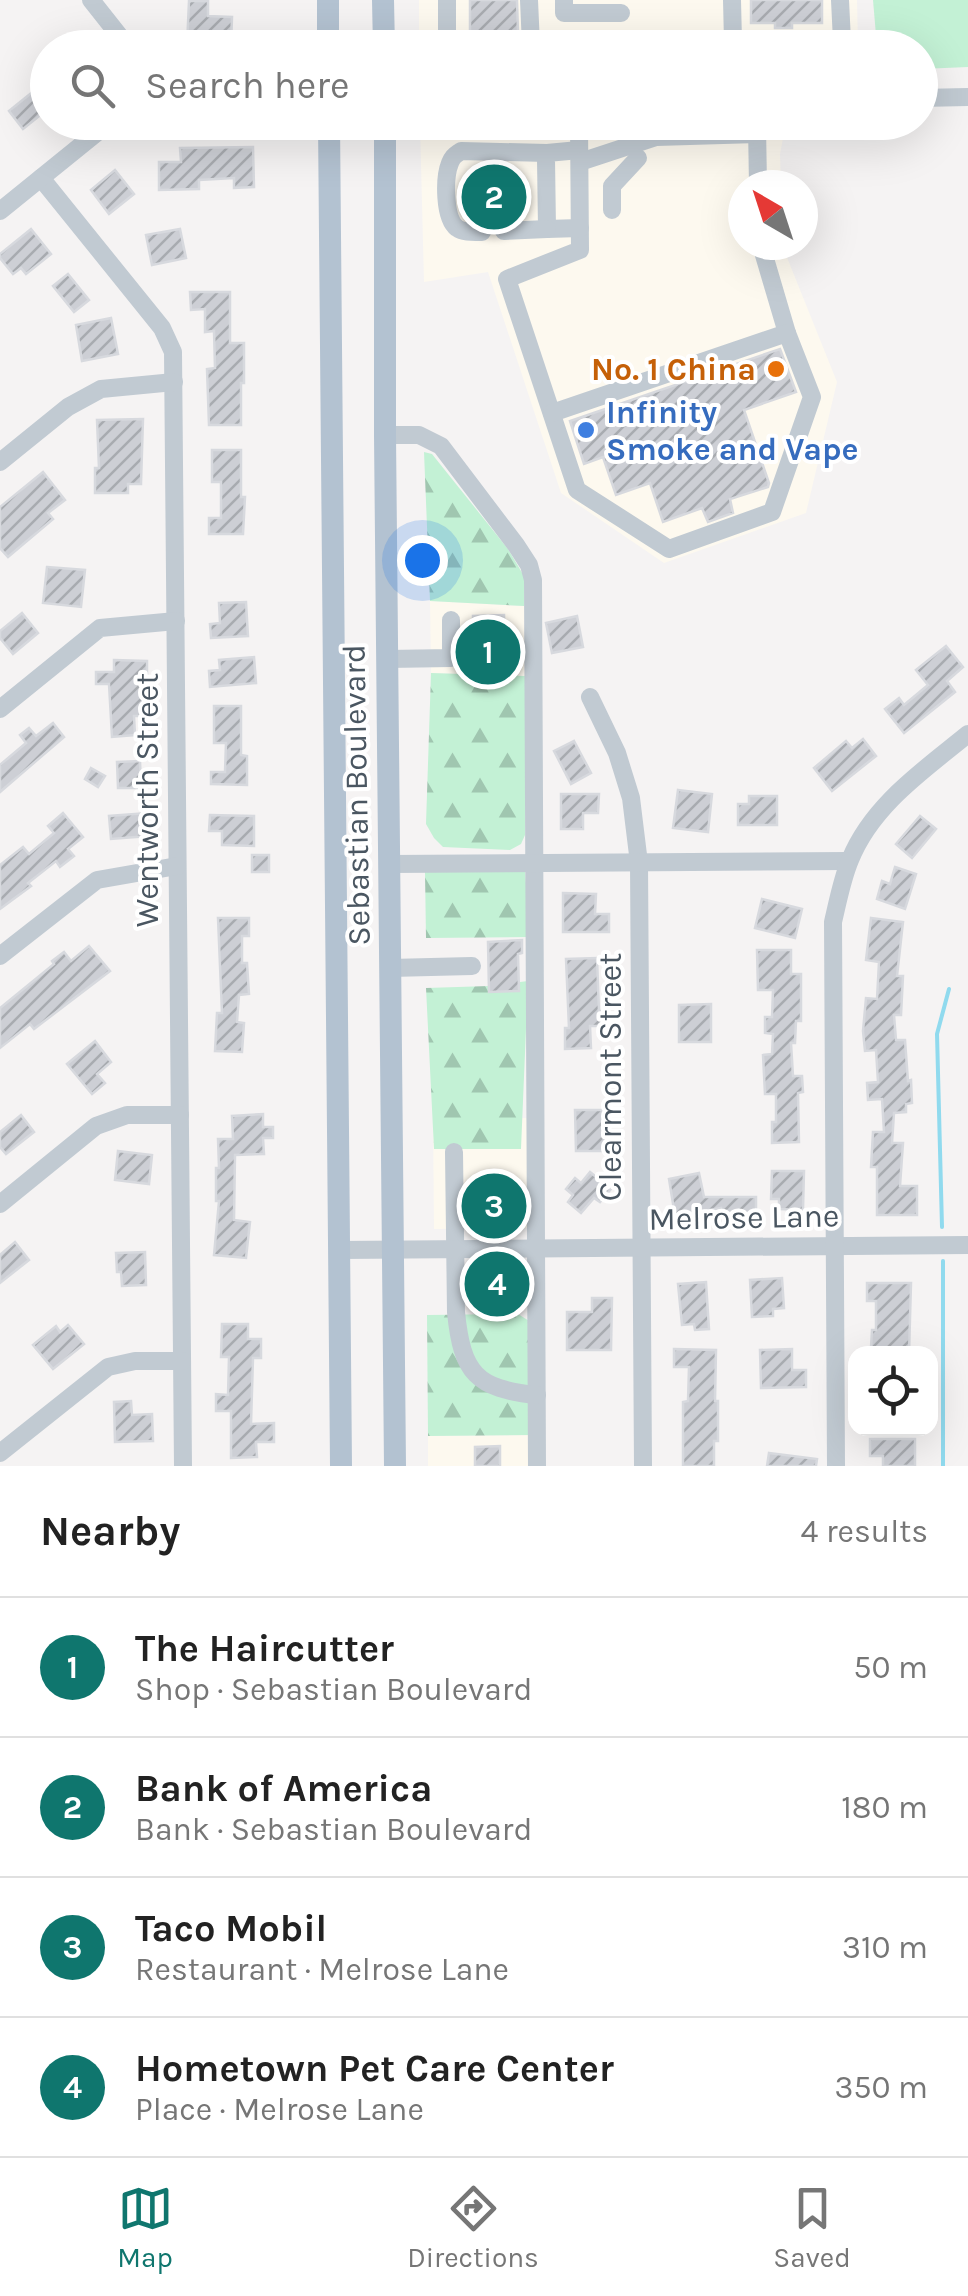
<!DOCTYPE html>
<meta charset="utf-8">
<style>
:root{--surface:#fff;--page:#f6f6f6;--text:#222;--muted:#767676;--line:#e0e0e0;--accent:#0f766e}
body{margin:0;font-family:Karla,sans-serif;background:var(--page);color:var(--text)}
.controls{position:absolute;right:30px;bottom:30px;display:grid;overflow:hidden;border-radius:20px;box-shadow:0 10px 40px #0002}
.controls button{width:90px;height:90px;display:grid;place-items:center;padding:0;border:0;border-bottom:2px solid var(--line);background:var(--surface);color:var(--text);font:50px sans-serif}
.compass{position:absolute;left:728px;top:170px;width:90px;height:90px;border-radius:50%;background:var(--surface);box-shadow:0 10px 40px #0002;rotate:321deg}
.you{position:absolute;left:422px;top:560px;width:35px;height:35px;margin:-25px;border:8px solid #fff;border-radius:50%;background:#1a73e8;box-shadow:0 0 0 15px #1a73e833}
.badge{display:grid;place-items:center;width:65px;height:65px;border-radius:50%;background:var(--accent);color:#fff;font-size:32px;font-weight:700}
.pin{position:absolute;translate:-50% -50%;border:5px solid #fff;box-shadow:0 2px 10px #0006}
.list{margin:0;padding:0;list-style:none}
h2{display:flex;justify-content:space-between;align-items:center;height:130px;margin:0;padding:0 40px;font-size:42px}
h2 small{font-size:32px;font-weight:400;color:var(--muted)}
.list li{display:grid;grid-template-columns:65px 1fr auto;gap:30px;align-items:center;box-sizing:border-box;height:140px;padding:0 40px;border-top:2px solid var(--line)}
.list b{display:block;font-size:38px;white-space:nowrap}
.list p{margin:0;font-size:32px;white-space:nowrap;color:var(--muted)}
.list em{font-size:32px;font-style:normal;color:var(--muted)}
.icon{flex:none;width:55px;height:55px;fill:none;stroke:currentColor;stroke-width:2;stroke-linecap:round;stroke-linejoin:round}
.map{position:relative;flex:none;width:968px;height:1466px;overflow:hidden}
.search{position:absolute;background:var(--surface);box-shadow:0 10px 40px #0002;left:30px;right:30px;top:30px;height:110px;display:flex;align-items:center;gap:25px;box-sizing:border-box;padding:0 35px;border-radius:55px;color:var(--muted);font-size:38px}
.sheet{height:690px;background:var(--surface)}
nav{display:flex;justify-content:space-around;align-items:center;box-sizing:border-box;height:140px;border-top:2px solid var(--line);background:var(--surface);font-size:28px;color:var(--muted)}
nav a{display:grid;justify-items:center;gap:5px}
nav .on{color:var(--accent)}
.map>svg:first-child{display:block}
</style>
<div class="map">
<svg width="968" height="1466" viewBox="0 0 968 1466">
<defs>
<pattern id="forest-firs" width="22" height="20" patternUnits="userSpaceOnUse" patternTransform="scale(2.5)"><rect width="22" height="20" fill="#c3f1d5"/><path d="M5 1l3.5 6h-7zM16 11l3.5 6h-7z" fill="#a0c6b0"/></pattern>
<pattern id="building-hatch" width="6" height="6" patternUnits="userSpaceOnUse" patternTransform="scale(2.5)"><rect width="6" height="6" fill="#cdcfd5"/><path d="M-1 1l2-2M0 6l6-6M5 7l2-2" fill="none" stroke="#a8abb0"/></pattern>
</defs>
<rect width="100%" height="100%" fill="#f5f3f3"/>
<g fill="#fdf9ef">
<polygon points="419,0 857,0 858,47 419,48"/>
<polygon points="786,123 780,154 781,185 743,185 743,245 782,245 837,382 806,513 664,563 561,493 488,272 424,282 420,124"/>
<polygon points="430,601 524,606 525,676 431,673"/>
<polygon points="530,1118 530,1228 434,1229 433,1119"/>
<polygon points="542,1435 542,1466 428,1466 428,1436"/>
</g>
<polygon fill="#c3f1d5" points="873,0 968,0 968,67 921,69 920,48 877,47"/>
<g fill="url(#forest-firs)">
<polygon points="424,452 432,454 508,549 524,576 524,606 430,601"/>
<polygon points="431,673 525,676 525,835 521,844 510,850 443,847 434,838 426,824"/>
<polygon points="525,871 530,937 426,938 425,872"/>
<polygon points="528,981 521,1149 434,1149 426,988 489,986"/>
<polygon points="518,1314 534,1324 534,1435 428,1436 427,1315"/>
</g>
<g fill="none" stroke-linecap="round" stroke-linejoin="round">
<g stroke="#90daee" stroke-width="4">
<polyline points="942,1227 937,1034 949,989"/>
<polyline points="943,1466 943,1261"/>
</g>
</g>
<g fill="url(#building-hatch)" stroke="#d7d9de" stroke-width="2.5">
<polygon points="470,0 517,0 518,33 470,34"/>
<polygon points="751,0 822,0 822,23 792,23 792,28 775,28 775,23 751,23"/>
<polygon points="189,1 208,1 208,16 232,17 231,47 187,46"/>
<polygon points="35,90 48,105 48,109 23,129 9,111"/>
<polygon points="253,147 254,187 234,188 234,178 199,180 199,189 159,190 159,162 181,162 180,148"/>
<polygon points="115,170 134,194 109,214 91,190"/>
<polygon points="467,176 521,176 522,218 502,219 493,226 487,221 468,219"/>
<polygon points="31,229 51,254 26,274 21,268 13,274 0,258 0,254"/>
<polygon points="180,229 186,258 152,265 146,235"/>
<polygon points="68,274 89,300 74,312 53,286"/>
<polygon points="190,292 230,292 230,343 244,343 244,383 241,383 241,425 209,425 207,369 215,368 214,331 205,332 205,309 191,310"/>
<polygon points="111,318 118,354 82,361 76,325"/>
<polygon points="780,349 796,392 744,410 769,483 768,487 730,499 733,513 708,522 702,508 663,522 650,483 616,495 603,457 584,464 570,421"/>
<polygon points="143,419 141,484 128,484 128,493 95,493 95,468 99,468 97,420"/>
<polygon points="212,450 241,450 241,497 245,497 243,534 209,534 209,518 221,518 221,482 212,482"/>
<polygon points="43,472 65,500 48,513 53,519 8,557 0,548 0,507"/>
<polygon points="47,567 85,570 81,607 43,603"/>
<polygon points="246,602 248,636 211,638 210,624 220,623 219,603"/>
<polygon points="22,613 38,633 13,654 0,638 0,631"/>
<polygon points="504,615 505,666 473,667 473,616"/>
<polygon points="577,616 583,647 552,653 546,623"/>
<polygon points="946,646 963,667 947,681 955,692 904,733 885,709 899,698 904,705 928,685 916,670"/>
<polygon points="254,657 256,683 210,687 209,671 220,670 219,660"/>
<polygon points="114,660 147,661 147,684 145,684 147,716 134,716 135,735 112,737 109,684 96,684 96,672 114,672"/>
<polygon points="214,706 241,706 241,755 247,756 247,785 211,784 211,772 225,772 226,743 214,743"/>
<polygon points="53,723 64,737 0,792 0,765 26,743 20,735 29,728 36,736"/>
<polygon points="863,739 876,756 832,791 814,768 846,741 852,748"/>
<polygon points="574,741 591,773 571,784 554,751"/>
<polygon points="140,761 141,788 118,788 117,762"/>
<polygon points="91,768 105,776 98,787 85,779"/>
<polygon points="678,790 712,794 708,832 673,828"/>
<polygon points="561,794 599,794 598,813 583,813 583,829 561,829"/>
<polygon points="749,796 777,796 777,825 738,825 738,804 749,804"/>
<polygon points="63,813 83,837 68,849 74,856 60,867 56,861 28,883 31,886 0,909 0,865 23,847 29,854 54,833 48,826"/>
<polygon points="147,813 148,836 111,839 109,816"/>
<polygon points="210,815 254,816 254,846 222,845 222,831 209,831"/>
<polygon points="920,816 936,829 912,858 896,844"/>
<rect x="252" y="855" width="17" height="17"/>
<polygon points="895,867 916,874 905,909 877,899 882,881 890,884"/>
<polygon points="563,893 596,894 595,914 609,914 609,932 563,932"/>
<polygon points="762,899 802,909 795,938 755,928"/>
<polygon points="218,918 249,918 249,936 242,936 242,963 247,963 249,994 239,995 237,1022 244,1023 242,1052 215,1051 217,1013 222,1013"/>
<polygon points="871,918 903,922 897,976 903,976 901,1015 894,1015 896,1040 905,1040 908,1081 911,1080 912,1103 906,1104 906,1112 894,1113 892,1143 903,1143 900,1186 917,1186 917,1215 877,1215 877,1167 871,1167 873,1132 884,1132 882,1099 868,1100 867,1083 878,1082 876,1050 865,1051 863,1031 866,998 877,999 879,962 866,960"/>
<polygon points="522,940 522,953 518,954 519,991 489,992 488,942"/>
<polygon points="89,946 110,971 34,1029 30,1024 0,1048 0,1008 54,964 52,961 64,952 71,961"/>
<polygon points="757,950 791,950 791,974 801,974 801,1021 796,1021 795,1043 791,1043 793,1076 802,1076 803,1092 798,1093 799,1142 772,1143 772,1122 776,1122 776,1094 765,1094 763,1055 772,1054 773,1034 765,1033 765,1017 772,1017 773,990 758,990"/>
<polygon points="597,958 599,1011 604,1011 605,1026 590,1026 591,1048 565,1049 565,1028 569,1028 566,959"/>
<polygon points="711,1004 711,1042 679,1042 679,1005"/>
<polygon points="95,1041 111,1062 97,1074 105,1083 92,1094 67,1064"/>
<polygon points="575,1110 603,1110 602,1133 613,1133 612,1151 576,1151"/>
<polygon points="263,1114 263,1127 273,1127 273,1138 263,1138 264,1154 235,1155 234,1220 250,1222 246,1258 214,1255 219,1201 216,1201 216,1168 219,1168 218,1139 233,1139 232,1116"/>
<polygon points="21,1115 34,1132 6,1154 0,1147 0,1132"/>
<polygon points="118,1151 152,1155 149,1184 115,1180"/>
<polygon points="772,1171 804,1171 803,1210 779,1209 779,1199 771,1199"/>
<polygon points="590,1172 611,1189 600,1202 594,1198 581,1213 568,1202 573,1195 566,1189 575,1178 581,1183"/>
<polygon points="699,1173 704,1197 756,1197 756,1217 721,1216 721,1208 675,1216 669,1179"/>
<rect x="480" y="1198" width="29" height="17"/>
<polygon points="15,1242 29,1260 0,1283 0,1255"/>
<polygon points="145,1252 146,1285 122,1286 121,1272 117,1272 116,1253"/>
<polygon points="518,1274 518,1294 477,1294 477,1275"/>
<polygon points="782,1278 784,1308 773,1309 773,1316 752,1317 750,1280"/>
<polygon points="706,1282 709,1329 695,1330 694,1324 682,1325 678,1284"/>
<polygon points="867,1283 911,1283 909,1354 879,1354 879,1349 871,1348 872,1330 876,1330 876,1301 867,1301"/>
<polygon points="592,1298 612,1298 611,1350 567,1350 567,1312 592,1312"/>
<polygon points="222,1324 248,1324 248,1339 261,1339 261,1358 253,1358 251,1424 274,1423 274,1442 256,1442 257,1457 231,1458 231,1411 216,1411 216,1394 228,1395 229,1357 221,1357"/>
<polygon points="68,1325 84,1344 53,1369 33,1345 56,1326 60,1332"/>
<polygon points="674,1349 716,1350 715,1401 718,1401 718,1441 714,1441 714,1466 683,1466 683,1402 688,1401 689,1367 674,1367"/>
<polygon points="792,1349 792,1370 806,1370 806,1387 761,1388 760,1350"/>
<polygon points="131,1401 132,1415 152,1414 153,1441 115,1442 114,1402"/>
<polygon points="870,1439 915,1439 915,1466 883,1466 883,1456 870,1456"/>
<polygon points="500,1446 500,1466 475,1466 475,1447"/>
<polygon points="769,1453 817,1459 816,1466 767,1466"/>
</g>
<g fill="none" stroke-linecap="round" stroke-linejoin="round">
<g stroke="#c1cad2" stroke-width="18">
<polyline points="91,0 129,48"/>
<polyline points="447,0 447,47 579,45 579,48"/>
<polyline points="529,0 531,45"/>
<polyline points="564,0 564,13 621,13"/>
<polyline points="732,0 733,41 842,41 840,0"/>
<polyline points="579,45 733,41"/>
<polyline points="920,98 968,97"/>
<polyline points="579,122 580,250 507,279 577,490 669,549 772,512 812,397 787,333 761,245"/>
<polyline points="757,126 758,185"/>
<polyline points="579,150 547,153 546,159 547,229 580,228"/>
<polyline points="580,162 656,137 757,134"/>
<polyline points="41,178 162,328 173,352 183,1466"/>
<polyline points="612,210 612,186 638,158"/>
<polyline points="0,211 110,122"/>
<polyline points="504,231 547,229"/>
<path d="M482 232C474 232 464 233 457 228 444 218 444 178 450 163 453 156 454 156 461 151L547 153"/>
<polyline points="552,413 787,333"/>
<polyline points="385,435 419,435 441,446 516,545 529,565 533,580 537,1466"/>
<polyline points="0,462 68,407 101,389 174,382"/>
<polyline points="388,659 451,658 451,620"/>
<polyline points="590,697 617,753 631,798 639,863 643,1466"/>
<polyline points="0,709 100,628 176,621"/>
<polyline points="390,864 849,861"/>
<polyline points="0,956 97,880 177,866"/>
<polyline points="390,968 472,966"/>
<path d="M454 1152 456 1312C462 1373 476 1389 537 1395"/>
<polyline points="0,1204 96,1126 127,1115 180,1115"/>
<polyline points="340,1250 968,1245"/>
<polyline points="0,1453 108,1367 135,1361 182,1361"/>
<path d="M836 1466 833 922C838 901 842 879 850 860 872 805 924 770 968 734"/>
</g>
<g stroke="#b3c2d1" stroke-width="22">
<polyline points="328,0 328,48"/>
<polyline points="383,0 384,48"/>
<polyline points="329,122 341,1466"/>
<polyline points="385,122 385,435 395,1466"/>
</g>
</g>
<circle fill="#e8710a" stroke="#fff" stroke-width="4" cx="776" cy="369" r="10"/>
<circle fill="#3f7fe0" stroke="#fff" stroke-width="4" cx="586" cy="430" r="10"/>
<g text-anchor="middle" stroke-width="8" stroke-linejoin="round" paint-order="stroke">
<g font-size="32" font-weight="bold" fill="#c56008" stroke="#fff" text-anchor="end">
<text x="756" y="380">No. 1 China</text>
</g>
<g font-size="32" font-weight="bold" fill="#366cbe" stroke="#fff" text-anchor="start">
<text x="606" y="423">Infinity<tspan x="606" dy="37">Smoke and Vape</tspan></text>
</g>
<g font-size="32" fill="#4a5661" stroke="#fff">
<text transform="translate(356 795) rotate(-91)" y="11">Sebastian Boulevard</text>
<text transform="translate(147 800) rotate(-90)" y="11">Wentworth Street</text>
<text transform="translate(610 1077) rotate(-90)" y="11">Clearmont Street</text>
<text transform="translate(744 1217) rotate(-1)" y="11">Melrose Lane</text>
</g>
</g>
</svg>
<div class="controls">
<button><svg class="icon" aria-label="locate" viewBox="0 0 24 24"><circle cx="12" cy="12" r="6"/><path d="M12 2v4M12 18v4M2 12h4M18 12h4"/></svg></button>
</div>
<svg class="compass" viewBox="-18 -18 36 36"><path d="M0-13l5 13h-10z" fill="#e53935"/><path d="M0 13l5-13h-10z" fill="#767676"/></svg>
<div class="you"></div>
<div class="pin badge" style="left:488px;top:652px">1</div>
<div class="pin badge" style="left:494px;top:197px">2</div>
<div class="pin badge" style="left:494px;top:1206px">3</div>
<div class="pin badge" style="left:497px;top:1284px">4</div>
<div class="search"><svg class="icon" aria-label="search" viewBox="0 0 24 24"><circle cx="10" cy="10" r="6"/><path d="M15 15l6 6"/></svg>Search here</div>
</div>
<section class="sheet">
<h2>Nearby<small>4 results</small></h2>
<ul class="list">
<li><span class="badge">1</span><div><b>The Haircutter</b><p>Shop · Sebastian Boulevard</p></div><em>50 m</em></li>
<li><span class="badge">2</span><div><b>Bank of America</b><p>Bank · Sebastian Boulevard</p></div><em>180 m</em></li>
<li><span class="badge">3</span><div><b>Taco Mobil</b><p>Restaurant · Melrose Lane</p></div><em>310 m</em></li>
<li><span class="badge">4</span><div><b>Hometown Pet Care Center</b><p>Place · Melrose Lane</p></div><em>350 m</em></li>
</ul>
</section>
<nav>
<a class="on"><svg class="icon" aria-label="map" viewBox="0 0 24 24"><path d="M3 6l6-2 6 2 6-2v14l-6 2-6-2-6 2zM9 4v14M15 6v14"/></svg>Map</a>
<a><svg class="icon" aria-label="directions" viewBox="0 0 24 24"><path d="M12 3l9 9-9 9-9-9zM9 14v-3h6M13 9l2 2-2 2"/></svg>Directions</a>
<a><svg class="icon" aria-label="saved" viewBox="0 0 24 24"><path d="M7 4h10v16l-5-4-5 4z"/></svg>Saved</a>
</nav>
